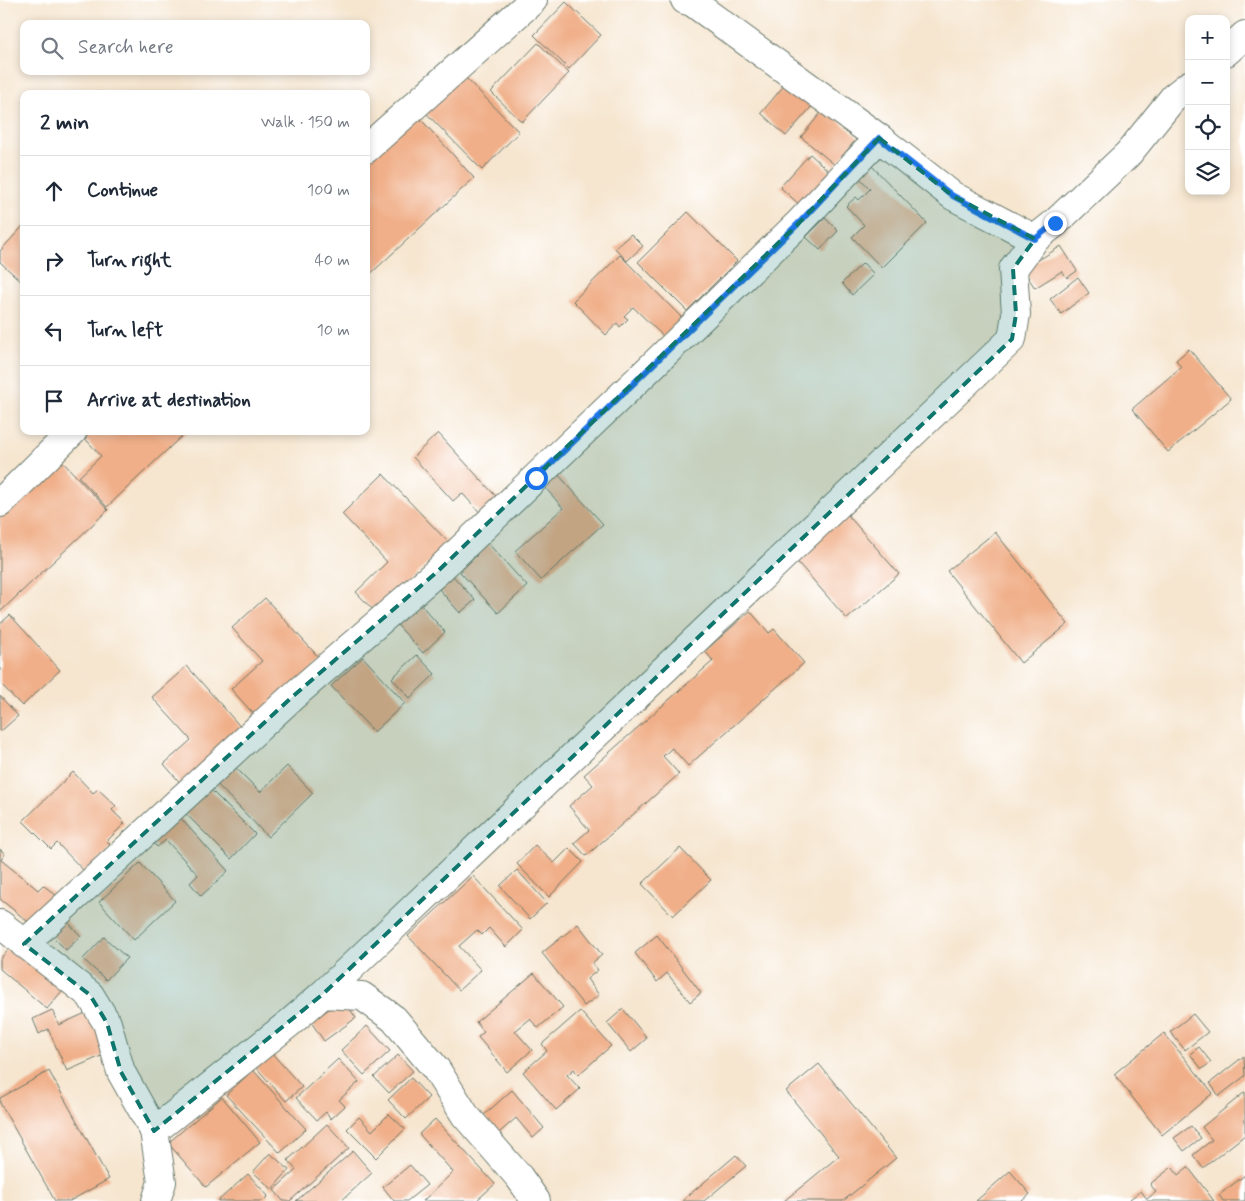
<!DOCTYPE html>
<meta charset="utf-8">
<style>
:root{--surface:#fff;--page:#f6f6f7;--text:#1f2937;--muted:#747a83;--line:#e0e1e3}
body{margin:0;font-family:Mynerve,sans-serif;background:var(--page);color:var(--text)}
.controls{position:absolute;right:15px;top:15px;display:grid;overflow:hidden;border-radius:10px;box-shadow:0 2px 8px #0003}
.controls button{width:45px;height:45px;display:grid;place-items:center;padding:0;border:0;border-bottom:1px solid var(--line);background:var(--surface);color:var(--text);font:25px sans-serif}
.stop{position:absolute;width:15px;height:15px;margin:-11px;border:4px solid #1a73e8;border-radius:50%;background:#fff}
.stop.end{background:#1a73e8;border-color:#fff;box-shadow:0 1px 5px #0008}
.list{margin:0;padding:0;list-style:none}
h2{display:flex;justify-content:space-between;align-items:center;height:65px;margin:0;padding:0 20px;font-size:21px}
h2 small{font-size:16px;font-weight:400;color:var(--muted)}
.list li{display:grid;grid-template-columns:32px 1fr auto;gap:15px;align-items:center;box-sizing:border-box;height:70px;padding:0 20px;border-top:1px solid var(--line)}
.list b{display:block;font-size:19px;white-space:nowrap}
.list em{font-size:16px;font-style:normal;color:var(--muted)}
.icon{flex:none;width:28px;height:28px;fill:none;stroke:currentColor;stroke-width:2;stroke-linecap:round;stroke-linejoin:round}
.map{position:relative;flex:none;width:1245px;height:1201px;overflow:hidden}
.search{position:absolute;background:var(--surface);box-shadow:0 2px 8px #0003;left:20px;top:20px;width:350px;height:55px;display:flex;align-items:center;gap:12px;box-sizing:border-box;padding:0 18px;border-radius:10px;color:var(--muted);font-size:19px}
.panel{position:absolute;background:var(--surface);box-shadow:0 2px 8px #0003;left:20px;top:90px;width:350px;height:345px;border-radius:10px}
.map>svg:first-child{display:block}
</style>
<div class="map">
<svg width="1245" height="1201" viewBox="0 0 1245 1201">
<rect width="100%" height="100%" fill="#fff"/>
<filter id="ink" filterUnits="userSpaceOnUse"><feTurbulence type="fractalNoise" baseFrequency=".02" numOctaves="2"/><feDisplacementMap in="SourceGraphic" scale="10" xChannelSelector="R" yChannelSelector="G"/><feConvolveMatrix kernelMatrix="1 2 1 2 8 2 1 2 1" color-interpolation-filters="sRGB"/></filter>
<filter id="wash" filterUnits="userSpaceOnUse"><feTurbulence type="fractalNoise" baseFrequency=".0096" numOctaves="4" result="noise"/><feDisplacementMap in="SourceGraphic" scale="20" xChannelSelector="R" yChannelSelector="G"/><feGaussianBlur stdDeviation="1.12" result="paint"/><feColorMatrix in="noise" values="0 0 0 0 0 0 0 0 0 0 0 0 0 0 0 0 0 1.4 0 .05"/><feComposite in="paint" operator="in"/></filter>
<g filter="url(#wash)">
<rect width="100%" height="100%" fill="#f6e6d0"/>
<g id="blocks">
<g fill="#f0af88">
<polygon points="566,2 601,35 569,69 534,35"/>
<polygon points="538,43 569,73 522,122 491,92"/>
<polygon points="460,72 519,132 482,170 422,109"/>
<polygon points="787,82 813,105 786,136 761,113"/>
<polygon points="824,109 858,137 835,165 801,137"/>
<polygon points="416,114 474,178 366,278 366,160"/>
<polygon points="810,154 832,174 802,207 780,187"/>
<polygon points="869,163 927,223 882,268 852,237 864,225 846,206 856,197 859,200 870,189 857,175"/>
<polygon points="688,212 737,261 687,311 638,262"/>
<polygon points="825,218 838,231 820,250 806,237"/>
<polygon points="24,225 24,284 0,262 0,251"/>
<polygon points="631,234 643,246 627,261 615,248"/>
<polygon points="1061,246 1077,271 1067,278 1062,271 1035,288 1023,270"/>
<polygon points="620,255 683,319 664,337 633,307 624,316 628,319 620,327 617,323 606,335 573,301"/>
<polygon points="863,263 874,274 852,295 842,283"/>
<polygon points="1078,277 1089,293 1061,314 1050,299"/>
<polygon points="1189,349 1231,399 1168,452 1132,409 1181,367 1176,360"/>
<polygon points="81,431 187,431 107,507 79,477 101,456 80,433"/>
<polygon points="438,433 503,504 486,519 462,493 453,501 413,457"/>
<polygon points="58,457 108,510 0,612 0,513"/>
<polygon points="555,471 603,524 541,580 515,551 563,508 542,484"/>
<polygon points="383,474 449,543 376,613 356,592 387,562 342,514"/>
<polygon points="846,513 899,574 847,619 794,558"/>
<polygon points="995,532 1068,624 1021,663 947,571"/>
<polygon points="484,539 527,586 498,613 460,572 477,555 472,550"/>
<polygon points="453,576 475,600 460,613 439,589"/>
<polygon points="414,597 445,632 423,653 391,618"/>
<polygon points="265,598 322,661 258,719 231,689 262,661 232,628"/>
<polygon points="750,611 769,633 774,629 804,663 688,766 672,748 663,756 679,774 586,856 574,843 589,830 569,806 593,785 584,775 713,661 705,651"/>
<polygon points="10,615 60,670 22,706 0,683 0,624"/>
<polygon points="417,655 435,674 410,698 392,678"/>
<polygon points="363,657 405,703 374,732 331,686"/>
<polygon points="187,666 244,731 183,786 164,764 191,740 152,697"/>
<polygon points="0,696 18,716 0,732"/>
<polygon points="229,761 260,792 287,766 313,793 268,837 211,778"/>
<polygon points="73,772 93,793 98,789 116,806 112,810 125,823 107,841 113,847 86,873 57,843 51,849 23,821"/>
<polygon points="205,784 255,834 231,859 181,809"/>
<polygon points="176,813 228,871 201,896 190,883 198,875 166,840 157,847 149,838"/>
<polygon points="535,845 554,863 569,848 583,862 549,897 517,864"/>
<polygon points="680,848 711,880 673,916 642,884"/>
<polygon points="0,849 5,854 1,860 38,890 43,885 57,896 32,925 0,899"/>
<polygon points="140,863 175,901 134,940 99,902"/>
<polygon points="517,870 547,903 530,919 500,886"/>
<polygon points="473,876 523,930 506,947 489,928 482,935 477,930 459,946 481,970 459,990 408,936"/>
<polygon points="62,916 81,936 66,950 47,931"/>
<polygon points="578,924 602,955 592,963 598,970 587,979 599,995 584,1006 542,953"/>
<polygon points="657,935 701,993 690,1002 667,973 657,982 635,953"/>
<polygon points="104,937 127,958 106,980 83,959"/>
<polygon points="14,942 66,986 47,1009 0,969 0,959"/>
<polygon points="534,973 563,1007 538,1028 530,1019 515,1031 532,1050 507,1072 478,1037 484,1032 476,1022"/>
<polygon points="343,999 356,1018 324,1041 311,1022"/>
<polygon points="623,1009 647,1038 631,1052 607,1023"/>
<polygon points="52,1010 59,1025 90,1011 108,1053 67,1071 48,1029 39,1034 33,1019"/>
<polygon points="580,1011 611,1046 578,1075 574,1069 567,1075 580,1089 556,1110 523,1072 547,1051 542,1044"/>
<polygon points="1193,1014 1208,1032 1185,1050 1170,1032"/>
<polygon points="367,1026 390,1051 364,1075 341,1050"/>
<polygon points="1164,1033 1213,1093 1162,1135 1114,1074"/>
<polygon points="1199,1047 1211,1062 1202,1069 1190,1054"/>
<polygon points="269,1050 302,1087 286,1101 253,1064"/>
<polygon points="398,1055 413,1071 389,1093 374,1077"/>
<polygon points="1244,1056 1245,1076 1219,1096 1210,1083"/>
<polygon points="338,1059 359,1082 339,1100 345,1106 331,1119 326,1112 317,1120 296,1098"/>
<polygon points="819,1064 896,1158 843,1201 784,1201 839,1156 786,1091"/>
<polygon points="253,1070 306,1129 280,1153 226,1095"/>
<polygon points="49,1071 109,1179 70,1201 55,1201 0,1103 0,1098"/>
<polygon points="411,1078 429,1097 406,1119 388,1100"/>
<polygon points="512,1090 544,1128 533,1138 516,1118 499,1133 484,1115"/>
<polygon points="1245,1092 1245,1135 1203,1168 1193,1155 1212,1140 1202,1127"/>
<polygon points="222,1097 260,1142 206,1187 168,1143"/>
<polygon points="389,1114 405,1129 376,1158 347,1129 359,1117 372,1131"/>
<polygon points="435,1119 495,1184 476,1201 423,1201 453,1172 419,1134"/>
<polygon points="327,1124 349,1148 290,1201 283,1201 274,1190 296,1170 288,1160"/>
<polygon points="1191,1126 1201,1138 1184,1151 1174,1138"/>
<polygon points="353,1151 372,1173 341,1201 296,1201"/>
<polygon points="270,1153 289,1170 272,1189 253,1172"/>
<polygon points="736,1155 746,1166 704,1201 682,1201"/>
<polygon points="410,1165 427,1185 407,1201 394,1201 383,1187"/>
<polygon points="1172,1167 1178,1175 1188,1167 1214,1201 1131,1201 1130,1199 1141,1191 1147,1199 1156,1192 1150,1184"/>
<polygon points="1010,1171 1030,1194 1022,1201 976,1201"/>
<polygon points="248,1174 268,1196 263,1201 218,1201"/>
<polygon points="1245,1175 1245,1201 1223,1201 1219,1195"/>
</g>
</g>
</g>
<g filter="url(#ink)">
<use href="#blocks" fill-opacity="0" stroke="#6a786b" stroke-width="1"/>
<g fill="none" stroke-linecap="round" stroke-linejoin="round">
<g stroke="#6a786b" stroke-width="30">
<g id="minor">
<polyline points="685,0 692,2 879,138"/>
<polyline points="1226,52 1245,35"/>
<polyline points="366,149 533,0"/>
<polyline points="0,503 73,431"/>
<polyline points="0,924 90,995 107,1023 121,1072 154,1131 292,1021 323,994 362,996 394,1019 436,1069 465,1115 519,1177 536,1201"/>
<polyline points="24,944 291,698 438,571 648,370 799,223 879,138 953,196 1035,239 1055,223 1128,154 1174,97 1189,85"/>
<polyline points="323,994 1012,339 1016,314 1013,269 1035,239"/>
<polyline points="154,1131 162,1182 156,1201"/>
</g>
</g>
<use href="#minor" stroke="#fff" stroke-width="28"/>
</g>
</g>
<g fill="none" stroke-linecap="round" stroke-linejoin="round" filter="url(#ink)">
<polyline stroke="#1a73e8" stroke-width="6" points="536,478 799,223 879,138 953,196 1035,239 1055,223"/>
</g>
<path fill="#0f766e" fill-opacity="0.2" stroke="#0f766e" stroke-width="4" stroke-dasharray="10 6" stroke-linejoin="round" d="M879 138 953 196 1035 239 1013 269 1016 314 1012 339 323 994 154 1131 121 1072 107 1023 90 995 24 944 291 698 438 571 799 223Z"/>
</svg>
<div class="controls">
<button>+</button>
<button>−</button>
<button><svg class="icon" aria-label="locate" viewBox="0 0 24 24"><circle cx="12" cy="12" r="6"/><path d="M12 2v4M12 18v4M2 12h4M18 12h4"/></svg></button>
<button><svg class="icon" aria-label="layers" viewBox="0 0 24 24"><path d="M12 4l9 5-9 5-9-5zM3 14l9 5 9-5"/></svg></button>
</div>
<div class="stop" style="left:536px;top:478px"></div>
<div class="stop end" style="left:1055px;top:223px"></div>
<div class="search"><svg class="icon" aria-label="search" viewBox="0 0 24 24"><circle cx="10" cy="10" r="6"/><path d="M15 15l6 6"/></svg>Search here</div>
<section class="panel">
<h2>2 min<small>Walk · 150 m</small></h2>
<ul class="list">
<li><svg class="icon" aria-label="ahead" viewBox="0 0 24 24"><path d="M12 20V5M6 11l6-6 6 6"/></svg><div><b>Continue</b></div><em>100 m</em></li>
<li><svg class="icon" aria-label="right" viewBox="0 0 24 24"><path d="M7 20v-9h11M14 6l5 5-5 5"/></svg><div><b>Turn right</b></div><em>40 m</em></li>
<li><svg class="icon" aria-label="left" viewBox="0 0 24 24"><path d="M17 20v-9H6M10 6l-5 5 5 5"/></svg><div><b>Turn left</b></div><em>10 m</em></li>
<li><svg class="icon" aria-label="arrive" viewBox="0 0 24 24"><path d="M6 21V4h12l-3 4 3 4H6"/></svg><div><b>Arrive at destination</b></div></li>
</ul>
</section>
</div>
